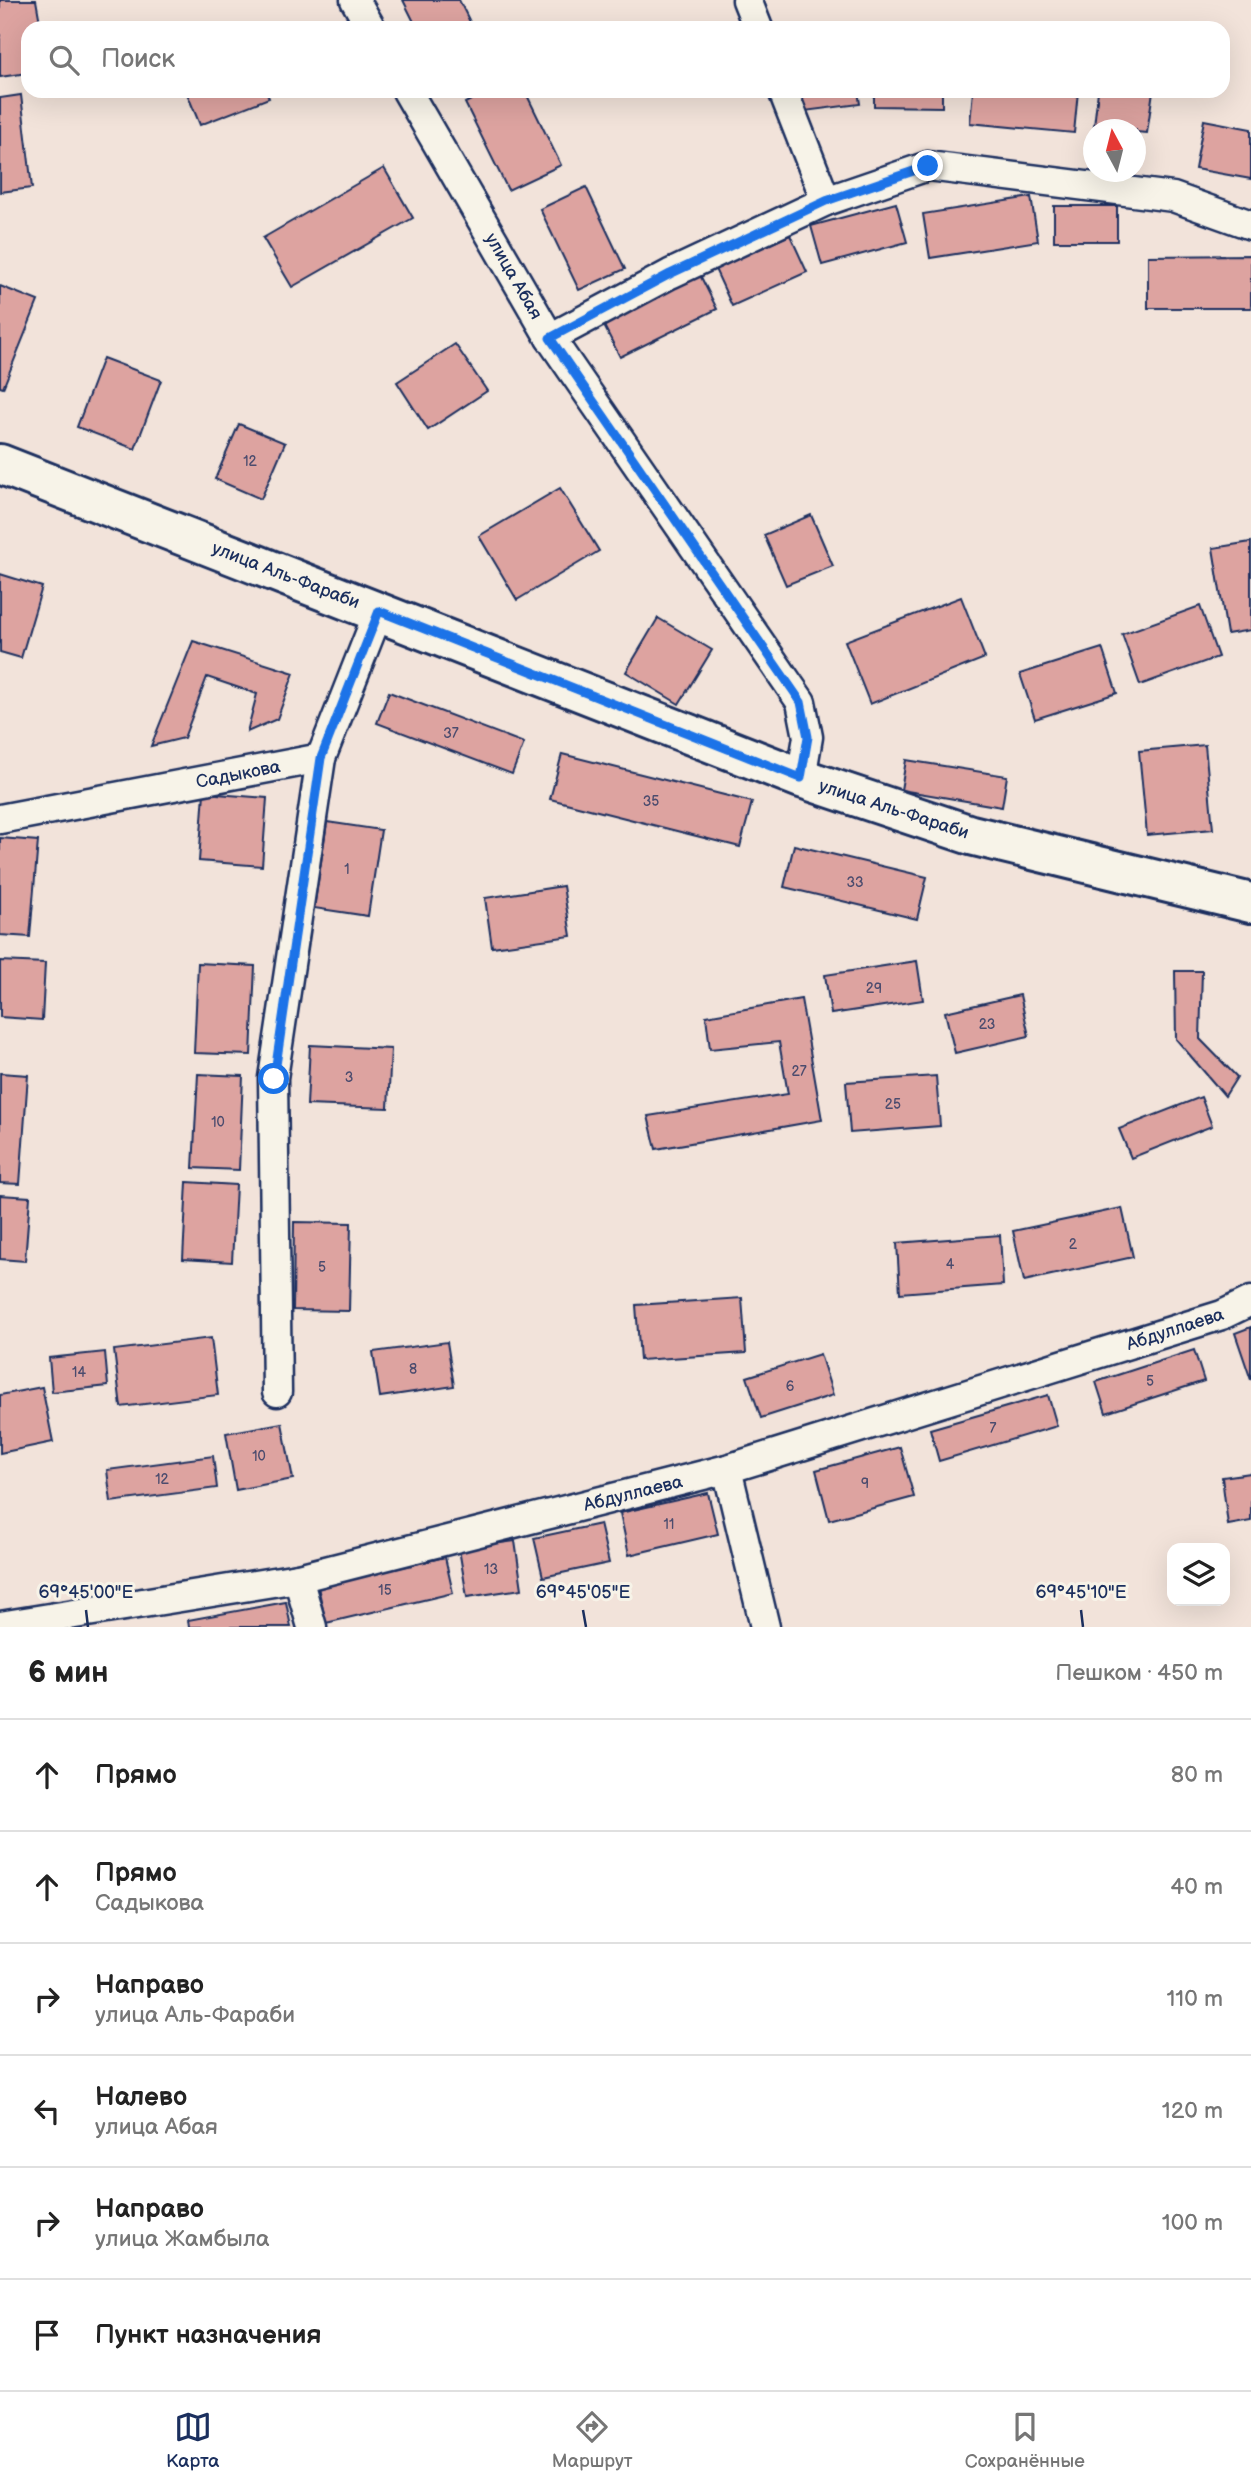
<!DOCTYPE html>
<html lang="ru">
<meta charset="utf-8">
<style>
:root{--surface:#fff;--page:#f2f2f2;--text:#222;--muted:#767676;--line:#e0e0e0;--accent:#1b2f5e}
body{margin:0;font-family:"Balsamiq Sans",sans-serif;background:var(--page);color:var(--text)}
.controls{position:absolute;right:21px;bottom:21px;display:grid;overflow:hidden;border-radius:14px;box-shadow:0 7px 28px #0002}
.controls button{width:63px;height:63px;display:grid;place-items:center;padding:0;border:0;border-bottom:2px solid var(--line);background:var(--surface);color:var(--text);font:35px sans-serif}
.compass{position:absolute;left:1083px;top:119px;width:63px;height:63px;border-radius:50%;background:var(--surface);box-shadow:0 7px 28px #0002;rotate:353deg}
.stop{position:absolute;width:21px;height:21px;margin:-16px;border:5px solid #1a73e8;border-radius:50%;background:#fff}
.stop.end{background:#1a73e8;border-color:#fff;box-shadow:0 2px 7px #0008}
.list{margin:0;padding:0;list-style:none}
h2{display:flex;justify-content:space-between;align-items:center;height:91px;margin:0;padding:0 28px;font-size:30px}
h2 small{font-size:23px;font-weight:400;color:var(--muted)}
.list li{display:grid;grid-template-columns:46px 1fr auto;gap:21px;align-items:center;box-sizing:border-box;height:112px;padding:0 28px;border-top:2px solid var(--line)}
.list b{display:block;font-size:26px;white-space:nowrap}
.list p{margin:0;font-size:23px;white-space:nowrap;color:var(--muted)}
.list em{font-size:23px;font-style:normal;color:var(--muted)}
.icon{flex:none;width:38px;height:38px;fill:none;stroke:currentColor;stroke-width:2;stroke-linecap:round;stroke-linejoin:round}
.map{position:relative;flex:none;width:1251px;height:1627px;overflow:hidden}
.search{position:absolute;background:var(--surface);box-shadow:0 7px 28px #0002;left:21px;right:21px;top:21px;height:77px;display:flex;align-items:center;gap:18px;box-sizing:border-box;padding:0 24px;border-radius:21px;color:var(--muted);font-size:26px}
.sheet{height:763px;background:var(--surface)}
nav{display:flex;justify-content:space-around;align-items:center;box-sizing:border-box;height:98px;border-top:2px solid var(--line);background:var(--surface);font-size:19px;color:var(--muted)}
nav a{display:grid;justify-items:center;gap:4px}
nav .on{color:var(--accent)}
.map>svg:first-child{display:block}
</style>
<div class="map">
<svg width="1251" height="1627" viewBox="0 0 1251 1627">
<rect width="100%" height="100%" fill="#f2e3da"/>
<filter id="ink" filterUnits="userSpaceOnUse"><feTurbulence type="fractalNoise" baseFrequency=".0143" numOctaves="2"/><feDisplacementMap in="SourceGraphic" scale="14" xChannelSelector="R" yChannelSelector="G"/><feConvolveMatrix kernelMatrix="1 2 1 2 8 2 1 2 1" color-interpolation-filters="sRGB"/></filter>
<g filter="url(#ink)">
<g fill="#dda3a0" stroke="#1b2f5e" stroke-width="2">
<polygon points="0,0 36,0 41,28 28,28 28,73 0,77"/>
<polygon points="403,0 459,0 473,28 417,28"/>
<polygon points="186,91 266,91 269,98 200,125"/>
<polygon points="489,91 525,91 561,165 508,190 465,103"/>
<polygon points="778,91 858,91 860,104 781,114"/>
<polygon points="874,91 942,91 942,107 874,106"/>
<polygon points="973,91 1078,91 1074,133 970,123"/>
<polygon points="1098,91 1153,91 1147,133 1136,132 1136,130 1094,126"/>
<polygon points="21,95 32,188 0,192 0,98"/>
<polygon points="1204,120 1251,129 1251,179 1195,169"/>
<polygon points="384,168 413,218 292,287 263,238"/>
<polygon points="586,187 625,269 579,290 540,209"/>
<polygon points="1031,197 1038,241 930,258 923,214"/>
<polygon points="896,203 907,242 822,265 811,226"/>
<rect x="1054" y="206" width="63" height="35"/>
<polygon points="790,235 807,272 732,306 715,269"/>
<polygon points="1251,255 1251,308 1148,308 1148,256"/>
<polygon points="699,273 717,309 620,357 602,322"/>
<polygon points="0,286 38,301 3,388 0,387"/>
<polygon points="455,344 487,391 428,430 397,382"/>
<polygon points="103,358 161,380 135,449 77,427"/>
<polygon points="239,424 285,443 261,499 215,479"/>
<polygon points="560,488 599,551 517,600 479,536"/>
<polygon points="811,515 833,566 786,585 764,535"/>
<polygon points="1251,542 1251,630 1227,634 1213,548"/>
<polygon points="0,574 42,587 21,658 0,652"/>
<polygon points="961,597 985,658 870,704 845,641"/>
<polygon points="1200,606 1218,657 1140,685 1122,634"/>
<polygon points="658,618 712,650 679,704 626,672"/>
<polygon points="193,641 294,673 277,719 247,732 257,694 207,677 184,738 151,746"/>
<polygon points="1102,648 1117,693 1035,719 1020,674"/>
<polygon points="389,692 524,743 512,774 377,723"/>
<polygon points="1205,745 1213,829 1147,835 1139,751"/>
<polygon points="562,754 752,802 740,847 550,799"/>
<polygon points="906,760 1007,776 1002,807 901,790"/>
<polygon points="204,793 267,798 262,866 199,861"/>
<polygon points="327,822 381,830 368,916 314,908"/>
<polygon points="0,838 38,841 30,937 0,935"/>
<polygon points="794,845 927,877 917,919 784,887"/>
<polygon points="563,886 571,936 492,947 485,898"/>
<polygon points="0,961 45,963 42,1020 0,1017"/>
<polygon points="917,961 923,1000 831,1014 825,975"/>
<polygon points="198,963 255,966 251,1055 194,1053"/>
<polygon points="1175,971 1202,971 1200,1039 1237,1077 1225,1096 1176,1039"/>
<polygon points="1020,995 1029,1036 955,1053 945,1012"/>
<polygon points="801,999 822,1120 656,1149 648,1116 788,1094 779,1042 710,1049 706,1016"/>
<polygon points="310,1045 391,1049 388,1108 307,1105"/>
<polygon points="0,1073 28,1075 20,1184 0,1183"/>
<polygon points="198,1074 243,1076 239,1170 193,1168"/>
<polygon points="936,1076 940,1126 850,1133 846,1082"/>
<polygon points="1201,1097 1212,1126 1131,1158 1119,1129"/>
<polygon points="187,1182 236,1185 232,1262 183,1259"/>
<polygon points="0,1195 30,1197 25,1261 0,1259"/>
<polygon points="1122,1208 1133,1257 1024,1281 1013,1231"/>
<polygon points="294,1222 351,1223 349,1311 293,1310"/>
<polygon points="1000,1235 1003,1285 900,1293 897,1243"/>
<polygon points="742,1298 746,1353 640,1360 636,1305"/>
<polygon points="1251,1327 1251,1380 1235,1333"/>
<polygon points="211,1338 218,1395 121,1407 114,1350"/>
<polygon points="447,1342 454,1386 380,1397 373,1352"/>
<polygon points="1194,1350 1204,1381 1106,1413 1096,1382"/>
<polygon points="105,1352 108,1386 52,1392 49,1358"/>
<polygon points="820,1354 833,1395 761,1418 747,1377"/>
<polygon points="42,1387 53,1442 0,1453 0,1395"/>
<polygon points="1048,1395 1057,1426 939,1461 930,1429"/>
<polygon points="282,1423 293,1479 236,1490 226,1433"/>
<polygon points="900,1447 914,1497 829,1520 816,1470"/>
<polygon points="213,1456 217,1488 111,1502 107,1470"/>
<polygon points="1251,1473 1251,1521 1228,1525 1222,1477"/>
<polygon points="708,1493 718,1534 629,1555 620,1513"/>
<polygon points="600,1524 609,1563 543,1577 534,1538"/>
<polygon points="515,1541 522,1589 467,1597 459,1549"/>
<polygon points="445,1557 453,1593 326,1623 318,1587"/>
<polygon points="286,1602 291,1627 189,1627 188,1620"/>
</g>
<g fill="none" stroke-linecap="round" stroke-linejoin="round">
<g stroke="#1b2f5e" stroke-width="33">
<g id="street">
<polyline points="355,0 371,28"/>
<polyline points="747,0 758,28"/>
<polyline points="407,91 550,338 801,702 808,737 801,778"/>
<polyline points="783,91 826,201"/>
<polyline points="550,338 670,274 826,201 928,166 1173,197 1251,225"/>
<polyline points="0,819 321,758 379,611"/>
<polyline points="277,1392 273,1078 321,758"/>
<polyline points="727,1469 765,1627"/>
<polyline points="298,1578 312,1627"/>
<polyline points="0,1626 298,1578 727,1469 1222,1315 1251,1301"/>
</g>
</g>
<g stroke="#1b2f5e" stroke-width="44">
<polyline id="secondary" points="0,464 801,778 971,835 1251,903"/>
</g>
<use href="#street" stroke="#f7f3e8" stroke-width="28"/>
<use href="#secondary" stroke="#f7f3e8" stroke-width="38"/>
</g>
</g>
<g fill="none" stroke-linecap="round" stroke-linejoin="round" filter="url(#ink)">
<polyline stroke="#1a73e8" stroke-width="9" points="274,1079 321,758 379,611 801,778 808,737 801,702 550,338 670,274 826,201 928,166"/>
</g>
<path fill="none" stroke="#1b2f5e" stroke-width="2.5" d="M86 1610 88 1627M583 1610 586 1627M1081 1610 1083 1627"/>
<g text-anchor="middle" stroke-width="6" stroke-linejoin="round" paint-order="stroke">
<g font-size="14" fill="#4c4c6e">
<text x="250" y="466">12</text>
<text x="451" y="738">37</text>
<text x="651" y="806">35</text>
<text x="347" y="874">1</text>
<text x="855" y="887">33</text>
<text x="874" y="993">29</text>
<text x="987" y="1029">23</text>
<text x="799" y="1076">27</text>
<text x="349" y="1082">3</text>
<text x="893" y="1109">25</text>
<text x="218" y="1127">10</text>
<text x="1073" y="1249">2</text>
<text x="950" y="1269">4</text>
<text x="322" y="1272">5</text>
<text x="413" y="1374">8</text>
<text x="79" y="1377">14</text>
<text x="1150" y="1386">5</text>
<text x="790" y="1391">6</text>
<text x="993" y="1433">7</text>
<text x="259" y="1461">10</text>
<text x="162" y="1484">12</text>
<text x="865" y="1488">9</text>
<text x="669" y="1529">11</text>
<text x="491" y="1574">13</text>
<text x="385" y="1595">15</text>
</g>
<g font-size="18" fill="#1b2f5e" stroke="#f7f3e8">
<text transform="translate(514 276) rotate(60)" y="6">улица Абая</text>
<text transform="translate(286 575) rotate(21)" y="6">улица Аль-Фараби</text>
<text transform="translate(238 774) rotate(-11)" y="6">Садыкова</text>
<text transform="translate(894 809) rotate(18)" y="6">улица Аль-Фараби</text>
<text transform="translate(1175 1329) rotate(-18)" y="6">Абдуллаева</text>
<text transform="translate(633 1493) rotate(-14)" y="6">Абдуллаева</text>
</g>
</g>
<g font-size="18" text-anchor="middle" fill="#1b2f5e" stroke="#f7f3e8" stroke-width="6" stroke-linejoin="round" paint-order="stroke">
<text x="86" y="1598">69°45'00"E</text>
<text x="583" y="1598">69°45'05"E</text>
<text x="1081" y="1598">69°45'10"E</text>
</g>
</svg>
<div class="controls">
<button><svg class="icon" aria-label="layers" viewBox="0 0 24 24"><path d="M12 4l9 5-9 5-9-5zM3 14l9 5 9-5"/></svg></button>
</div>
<svg class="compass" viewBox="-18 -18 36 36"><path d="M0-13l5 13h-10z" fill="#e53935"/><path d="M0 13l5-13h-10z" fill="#767676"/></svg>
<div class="stop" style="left:274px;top:1079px"></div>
<div class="stop end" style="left:928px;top:166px"></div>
<div class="search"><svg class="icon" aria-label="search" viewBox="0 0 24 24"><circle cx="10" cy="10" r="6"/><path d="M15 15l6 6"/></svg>Поиск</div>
</div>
<section class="sheet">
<h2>6 мин<small>Пешком · 450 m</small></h2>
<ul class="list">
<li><svg class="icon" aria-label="ahead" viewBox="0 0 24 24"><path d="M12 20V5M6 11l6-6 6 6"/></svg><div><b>Прямо</b></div><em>80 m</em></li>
<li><svg class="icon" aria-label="ahead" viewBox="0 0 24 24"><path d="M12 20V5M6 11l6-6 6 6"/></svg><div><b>Прямо</b><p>Садыкова</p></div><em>40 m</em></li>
<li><svg class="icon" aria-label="right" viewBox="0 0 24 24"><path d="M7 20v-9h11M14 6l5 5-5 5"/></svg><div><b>Направо</b><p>улица Аль-Фараби</p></div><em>110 m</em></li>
<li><svg class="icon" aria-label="left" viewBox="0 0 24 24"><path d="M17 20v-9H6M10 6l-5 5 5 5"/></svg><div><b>Налево</b><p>улица Абая</p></div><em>120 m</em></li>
<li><svg class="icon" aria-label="right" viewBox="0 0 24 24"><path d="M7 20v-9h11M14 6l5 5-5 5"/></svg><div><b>Направо</b><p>улица Жамбыла</p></div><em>100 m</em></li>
<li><svg class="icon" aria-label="arrive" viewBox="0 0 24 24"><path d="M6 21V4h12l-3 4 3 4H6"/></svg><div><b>Пункт назначения</b></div></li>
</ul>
</section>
<nav>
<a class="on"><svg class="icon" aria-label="map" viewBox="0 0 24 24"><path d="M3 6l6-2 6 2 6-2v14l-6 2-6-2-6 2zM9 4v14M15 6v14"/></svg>Карта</a>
<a><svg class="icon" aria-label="directions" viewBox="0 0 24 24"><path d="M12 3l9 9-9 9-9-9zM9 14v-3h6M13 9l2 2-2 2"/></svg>Маршрут</a>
<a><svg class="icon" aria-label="saved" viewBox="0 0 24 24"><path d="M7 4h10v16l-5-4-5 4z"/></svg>Сохранённые</a>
</nav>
